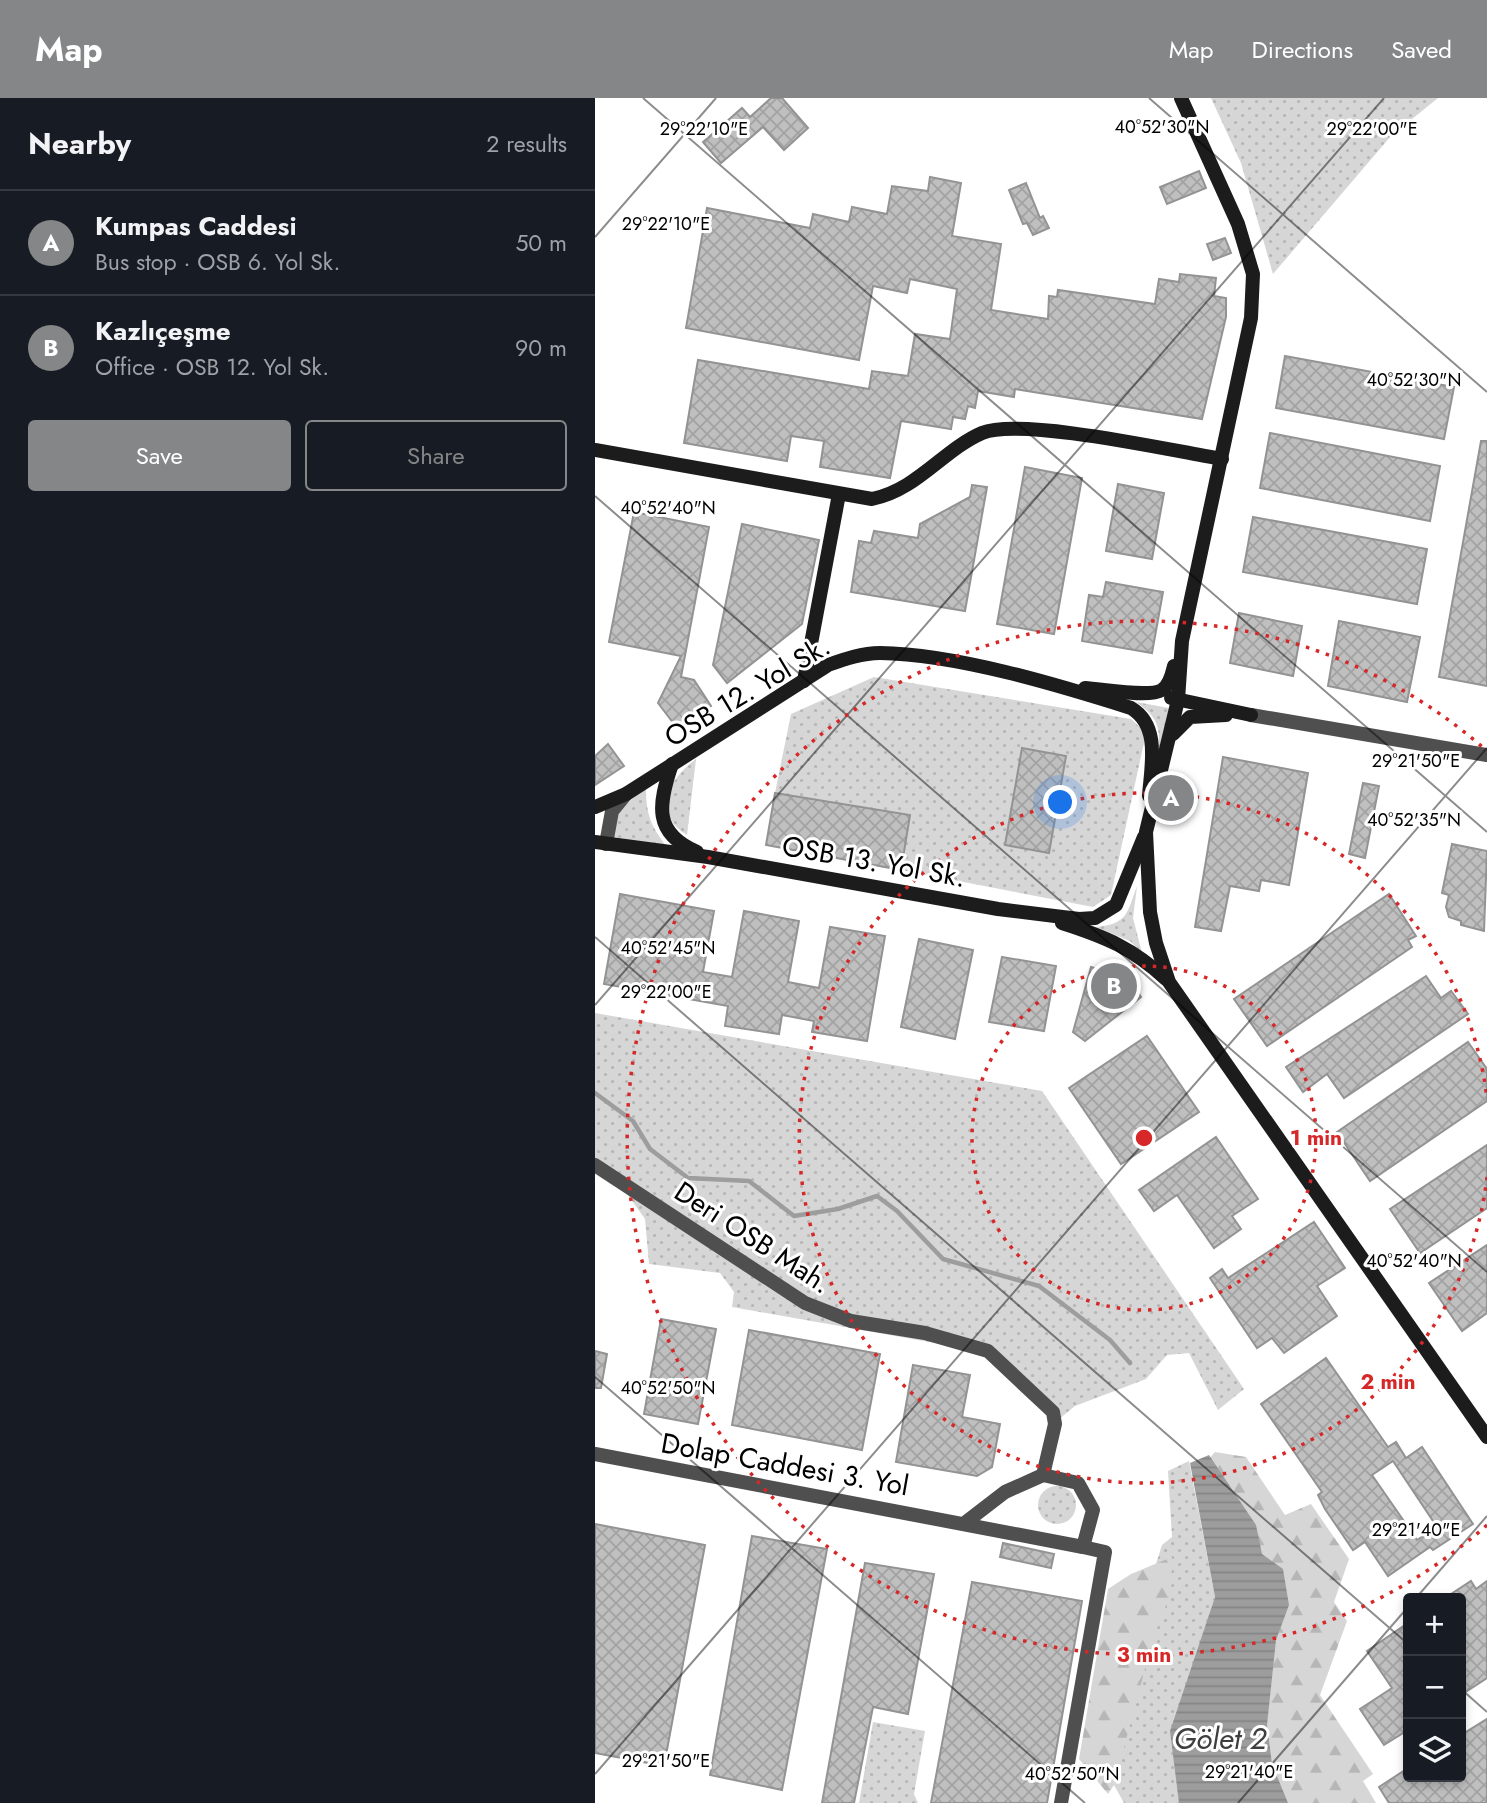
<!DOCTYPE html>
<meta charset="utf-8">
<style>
:root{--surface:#171b24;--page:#242831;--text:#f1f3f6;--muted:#9ea1a6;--line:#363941;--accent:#858687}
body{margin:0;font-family:Jost,sans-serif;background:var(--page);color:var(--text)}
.controls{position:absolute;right:21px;bottom:21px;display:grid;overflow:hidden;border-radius:7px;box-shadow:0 4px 10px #0003}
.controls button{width:63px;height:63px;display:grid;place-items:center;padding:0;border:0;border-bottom:2px solid var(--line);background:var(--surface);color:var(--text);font:35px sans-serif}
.you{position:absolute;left:466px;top:705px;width:24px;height:24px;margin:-18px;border:5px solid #fff;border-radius:50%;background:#1a73e8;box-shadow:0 0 0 10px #1a73e833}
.badge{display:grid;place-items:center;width:46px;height:46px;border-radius:50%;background:var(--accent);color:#fff;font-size:23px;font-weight:700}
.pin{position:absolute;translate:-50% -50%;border:4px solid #fff;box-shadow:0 2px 7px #0006}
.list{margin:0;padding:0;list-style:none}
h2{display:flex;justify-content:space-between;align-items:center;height:91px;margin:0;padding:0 28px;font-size:30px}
h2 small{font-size:23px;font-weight:400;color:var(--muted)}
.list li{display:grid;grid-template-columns:46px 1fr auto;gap:21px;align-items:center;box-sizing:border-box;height:105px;padding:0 28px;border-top:2px solid var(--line)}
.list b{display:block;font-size:26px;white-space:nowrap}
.list p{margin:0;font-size:23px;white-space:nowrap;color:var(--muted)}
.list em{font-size:23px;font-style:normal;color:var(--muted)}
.actions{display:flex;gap:14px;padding:21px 28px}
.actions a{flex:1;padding:16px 0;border:2px solid var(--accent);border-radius:7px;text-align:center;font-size:24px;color:var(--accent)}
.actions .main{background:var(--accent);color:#fff}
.icon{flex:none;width:38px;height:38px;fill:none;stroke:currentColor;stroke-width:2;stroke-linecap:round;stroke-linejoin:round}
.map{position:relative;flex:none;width:892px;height:1705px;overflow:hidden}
header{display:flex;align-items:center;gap:42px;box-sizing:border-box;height:98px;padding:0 35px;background:var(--accent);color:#fff}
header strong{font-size:33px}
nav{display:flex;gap:38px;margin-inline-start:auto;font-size:24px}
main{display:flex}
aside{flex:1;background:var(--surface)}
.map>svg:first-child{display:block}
</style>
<header>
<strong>Map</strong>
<nav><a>Map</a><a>Directions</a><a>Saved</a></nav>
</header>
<main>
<aside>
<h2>Nearby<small>2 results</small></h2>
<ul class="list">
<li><span class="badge">A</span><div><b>Kumpas Caddesi</b><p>Bus stop · OSB 6. Yol Sk.</p></div><em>50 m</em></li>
<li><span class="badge">B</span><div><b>Kazlıçeşme</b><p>Office · OSB 12. Yol Sk.</p></div><em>90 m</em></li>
</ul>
<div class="actions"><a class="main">Save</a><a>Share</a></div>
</aside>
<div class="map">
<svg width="892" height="1705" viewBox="0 0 892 1705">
<defs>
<pattern id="grass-dots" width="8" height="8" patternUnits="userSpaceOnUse" patternTransform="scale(1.75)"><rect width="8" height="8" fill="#d6d6d6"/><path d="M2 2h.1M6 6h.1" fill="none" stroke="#b6b6b6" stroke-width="1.8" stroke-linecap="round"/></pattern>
<pattern id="forest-firs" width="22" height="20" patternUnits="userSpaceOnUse" patternTransform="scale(1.75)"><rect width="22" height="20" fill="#d6d6d6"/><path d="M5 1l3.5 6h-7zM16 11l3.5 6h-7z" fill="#b6b6b6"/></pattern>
<pattern id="water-rules" width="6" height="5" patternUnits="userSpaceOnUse" patternTransform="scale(1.75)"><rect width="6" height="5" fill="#9d9d9d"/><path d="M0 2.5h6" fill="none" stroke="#858585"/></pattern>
<pattern id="building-cross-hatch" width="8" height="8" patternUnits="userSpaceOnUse" patternTransform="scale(1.75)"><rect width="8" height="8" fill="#bfbfbf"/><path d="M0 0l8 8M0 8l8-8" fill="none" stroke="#a2a2a2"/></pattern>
</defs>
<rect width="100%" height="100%" fill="#fff"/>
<g fill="url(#grass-dots)">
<polygon points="616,0 843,0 796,38 678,176 646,65"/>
<polygon points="279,579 536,621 551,635 516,797 498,809 306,772 315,717 180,695 196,616"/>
<path d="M541 604 574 610 564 661C564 631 567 622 541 604Z"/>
<path d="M101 661 92 737C55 714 74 681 101 661Z"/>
<path d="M51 691C51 717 57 730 72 749L19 739V718L40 698Z"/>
<path d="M542 788 538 820 547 855 535 843 501 829C533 826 532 815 542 788Z"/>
<polygon points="0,915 447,993 649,1291 623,1312 594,1255 572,1257 551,1281 480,1308 458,1326 455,1310 396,1255 137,1209 139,1194 125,1175 54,1166 50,1121 20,1079 0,1075"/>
<polygon points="594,1363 620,1499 576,1635 586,1705 529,1705 519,1687 560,1469 567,1447 577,1439 573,1373"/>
<circle cx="462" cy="1407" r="19"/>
<polygon points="278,1624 330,1633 319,1696 323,1705 264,1705"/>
</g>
<g fill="url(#forest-firs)">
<polygon points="620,1354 651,1359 690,1417 716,1406 754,1461 739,1504 752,1523 725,1597 778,1676 768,1683 781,1705 683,1705 669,1653 659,1457 610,1365"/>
<polygon points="577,1459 576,1495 559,1537 519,1687 513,1696 484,1661 513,1491 536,1476"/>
</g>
<polygon fill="url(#water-rules)" points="614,1357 661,1427 667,1456 688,1471 694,1507 681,1542 672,1627 677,1666 693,1705 584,1705 575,1633 620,1499 595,1365"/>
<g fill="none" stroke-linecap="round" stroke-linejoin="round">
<polyline stroke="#9d9d9d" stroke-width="4.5" points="0,995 38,1023 55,1051 93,1080 154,1083 199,1118 243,1111 282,1098 302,1113 348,1161 444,1188 515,1242 535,1265"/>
</g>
<g fill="url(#building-cross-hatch)" stroke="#939393" stroke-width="2" fill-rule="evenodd">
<polygon points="176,0 187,0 213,30 189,52 168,29 126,65 108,44 147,10 155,19"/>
<polygon points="604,73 611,90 572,106 565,89"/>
<polygon points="335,79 366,85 357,138 406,146 396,212 453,221 454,198 462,199 463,192 560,206 564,181 584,184 585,176 621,180 619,198 631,200 631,219 607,321 420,291 419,299 383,293 380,310 373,308 370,321 358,319 356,331 306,323 295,380 225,369 229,343 196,338 192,363 89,345 103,262 274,291 277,273 313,278 320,236 355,241 362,191 315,181 312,195 278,188 264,262 91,230 112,110 215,130 218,116 254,124 257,109 292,116 297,88 333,93"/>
<polygon points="431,85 445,120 448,118 454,130 438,137 432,125 428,126 414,92"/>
<polygon points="630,140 636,155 618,162 612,146"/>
<polygon points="690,258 859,289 849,341 681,310"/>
<polygon points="675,335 845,368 835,423 665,390"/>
<polygon points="886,343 892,343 892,588 844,579"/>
<polygon points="430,369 487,380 459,536 402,526"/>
<polygon points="523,386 569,395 557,461 511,453"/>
<polygon points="377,387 392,389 370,513 256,494 264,443 276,445 279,433 323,440 325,426 375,399"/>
<polygon points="39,414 114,429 86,579 99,582 116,608 82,630 63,605 86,558 14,544"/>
<polygon points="658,419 832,451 822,506 648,474"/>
<polygon points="147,426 224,442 207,526 132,585 118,567"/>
<polygon points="511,484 568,494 557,555 487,543 494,497 508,499"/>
<polygon points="644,515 707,528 698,578 635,565"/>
<polygon points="744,523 825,539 812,604 733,588"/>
<polygon points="13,646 29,668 0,687 0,658"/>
<polygon points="427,650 471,658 454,755 410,747"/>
<polygon points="628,659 713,675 694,787 666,782 664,793 635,788 626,833 600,829"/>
<polygon points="768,685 784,688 770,760 754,756"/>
<polygon points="180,695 315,717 306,772 171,747"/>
<polygon points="857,746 892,753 889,833 866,827 866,823 854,819 851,809 854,797 847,795"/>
<polygon points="25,796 119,813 108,874 137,879 149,813 204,823 193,884 224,890 235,829 290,838 272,943 217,934 219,923 187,917 184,936 130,928 133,908 9,886"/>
<polygon points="794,796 821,838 813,842 817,849 672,948 639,901"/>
<polygon points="324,841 378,852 360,941 306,929"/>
<polygon points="407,859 461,868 449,933 394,924"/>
<polygon points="496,869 534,880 546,899 490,943 478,934"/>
<polygon points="831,878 846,900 856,893 873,916 749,1000 732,976 708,994 691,969"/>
<polygon points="552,938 604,1014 526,1066 474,990"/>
<polygon points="873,944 892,971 892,1003 775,1083 742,1034"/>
<polygon points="621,1039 663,1101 637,1118 646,1131 619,1150 582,1097 559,1113 544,1092"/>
<polygon points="892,1047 892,1110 825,1155 795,1111"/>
<polygon points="719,1124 750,1170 722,1188 742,1218 689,1255 677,1240 662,1250 615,1180 627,1171 633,1180"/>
<polygon points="892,1147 892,1215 867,1233 834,1185"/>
<polygon points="66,1221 121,1231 103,1326 49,1316"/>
<polygon points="154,1232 285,1256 267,1352 137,1327"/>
<polygon points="0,1253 12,1256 6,1290 0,1290"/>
<path d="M731 1260 793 1349 801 1344 811 1360 827 1349 878 1426 838 1452 835 1449 793 1478 770 1444 758 1452 730 1411 723 1397 727 1394 666 1306ZM798 1363 842 1429 822 1442 777 1377Z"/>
<polygon points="318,1267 375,1277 367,1319 405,1326 397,1369 382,1378 301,1364"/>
<polygon points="0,1426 110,1447 69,1668 0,1655"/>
<polygon points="157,1438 232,1451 187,1692 115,1677"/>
<polygon points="408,1445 459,1456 456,1470 405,1459"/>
<polygon points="270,1465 339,1476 313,1616 278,1609 259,1705 227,1705"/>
<polygon points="876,1483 881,1491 892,1483 892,1580 866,1597 866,1500 850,1500"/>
<polygon points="377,1484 487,1503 452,1705 336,1705"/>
<polygon points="813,1525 813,1632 789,1647 765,1611 797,1590 772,1553"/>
<polygon points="892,1621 892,1705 794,1705 784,1689 813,1670 813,1679 866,1679 866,1637"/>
</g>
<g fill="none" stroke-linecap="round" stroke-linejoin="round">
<g stroke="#4f4f4f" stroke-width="14">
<polyline points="656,617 892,657"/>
<polyline points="11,746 17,713 31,696"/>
<polyline points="0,1067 210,1205 256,1223 330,1235 393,1253 458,1314 460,1326 448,1377"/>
<polyline points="0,1356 488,1449 498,1412 483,1385 448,1377 410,1394 371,1424"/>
<polyline points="466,1705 510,1454 488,1449"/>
</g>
<g stroke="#1c1c1c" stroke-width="14">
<polyline points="586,0 643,126 658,176 656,220 587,543 583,602 551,734 555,814 561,845 574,884 892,1339"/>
<path d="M0 352 277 401C322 392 348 352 387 335 426 319 579 353 627 361"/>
<polyline points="209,583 244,396"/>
<path d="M490 590C508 591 553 600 567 592 575 587 577 576 579 568"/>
<polyline points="576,600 656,617"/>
<polyline points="578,636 595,619 631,617"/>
<path d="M77 666C63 707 58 735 102 754"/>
<path d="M0 709 31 696 233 567C250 561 267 555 285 555 361 556 463 587 536 610 566 628 556 668 554 698"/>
<polyline points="0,744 113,759 403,811 484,821 500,820 521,807 549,739"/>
<path d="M467 825C511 839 537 850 571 881"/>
</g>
</g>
<path fill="none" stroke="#000" stroke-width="2" stroke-opacity="0.45" d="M48 0 892 734M554 0 892 294M0 139 121 0M0 398 892 1174M0 839 813 1546M0 907 789 0M0 1279 490 1705M821 1500 892 1418M866 1591 892 1614M0 1676 892 650M643 1705 813 1509"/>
<g fill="none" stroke="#d62828" stroke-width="3.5" stroke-dasharray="3.5 7">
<circle cx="549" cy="1040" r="172"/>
<path d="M892 1079A345 345 0 1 1 892 1001"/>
<path d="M892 1427A517 517 0 1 1 892 653"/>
</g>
<g text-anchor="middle" stroke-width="6" stroke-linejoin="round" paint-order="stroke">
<g font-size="28" fill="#000" stroke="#fff">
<text transform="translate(152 593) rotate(-31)" y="10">OSB 12. Yol Sk.</text>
<text transform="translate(279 763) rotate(10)" y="10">OSB 13. Yol Sk.</text>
<text transform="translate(158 1139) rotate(33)" y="10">Deri OSB Mah.</text>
<text transform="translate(190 1366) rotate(10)" y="10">Dolap Caddesi 3. Yol</text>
</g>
<g font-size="30" font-style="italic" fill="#3e3e3e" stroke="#fff">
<text x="625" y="1651">Gölet 2</text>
</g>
</g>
<g font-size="18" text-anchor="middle" fill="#000" stroke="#fff" stroke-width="6" stroke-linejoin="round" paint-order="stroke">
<text x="567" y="35">40°52'30"N</text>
<text x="109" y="37">29°22'10"E</text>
<text x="777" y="37">29°22'00"E</text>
<text x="71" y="132">29°22'10"E</text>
<text x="819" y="288">40°52'30"N</text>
<text x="73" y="416">40°52'40"N</text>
<text x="821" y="669">29°21'50"E</text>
<text x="819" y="728">40°52'35"N</text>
<text x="73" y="856">40°52'45"N</text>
<text x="71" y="900">29°22'00"E</text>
<text x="819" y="1169">40°52'40"N</text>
<text x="73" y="1296">40°52'50"N</text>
<text x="821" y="1438">29°21'40"E</text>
<text x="71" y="1669">29°21'50"E</text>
<text x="654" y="1680">29°21'40"E</text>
<text x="477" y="1682">40°52'50"N</text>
</g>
<circle cx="549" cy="1040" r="10" fill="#d62828" stroke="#fff" stroke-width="3.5"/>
<g font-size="21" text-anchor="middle" font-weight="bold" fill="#d62828" stroke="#fff" stroke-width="6" stroke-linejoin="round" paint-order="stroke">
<text x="721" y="1047">1 min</text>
<text x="793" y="1291">2 min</text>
<text x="549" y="1564">3 min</text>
</g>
</svg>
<div class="controls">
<button>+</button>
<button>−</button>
<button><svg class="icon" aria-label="layers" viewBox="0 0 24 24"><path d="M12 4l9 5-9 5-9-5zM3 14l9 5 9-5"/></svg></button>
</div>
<div class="you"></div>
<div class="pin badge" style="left:576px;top:700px">A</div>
<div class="pin badge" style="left:519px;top:888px">B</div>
</div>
</main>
